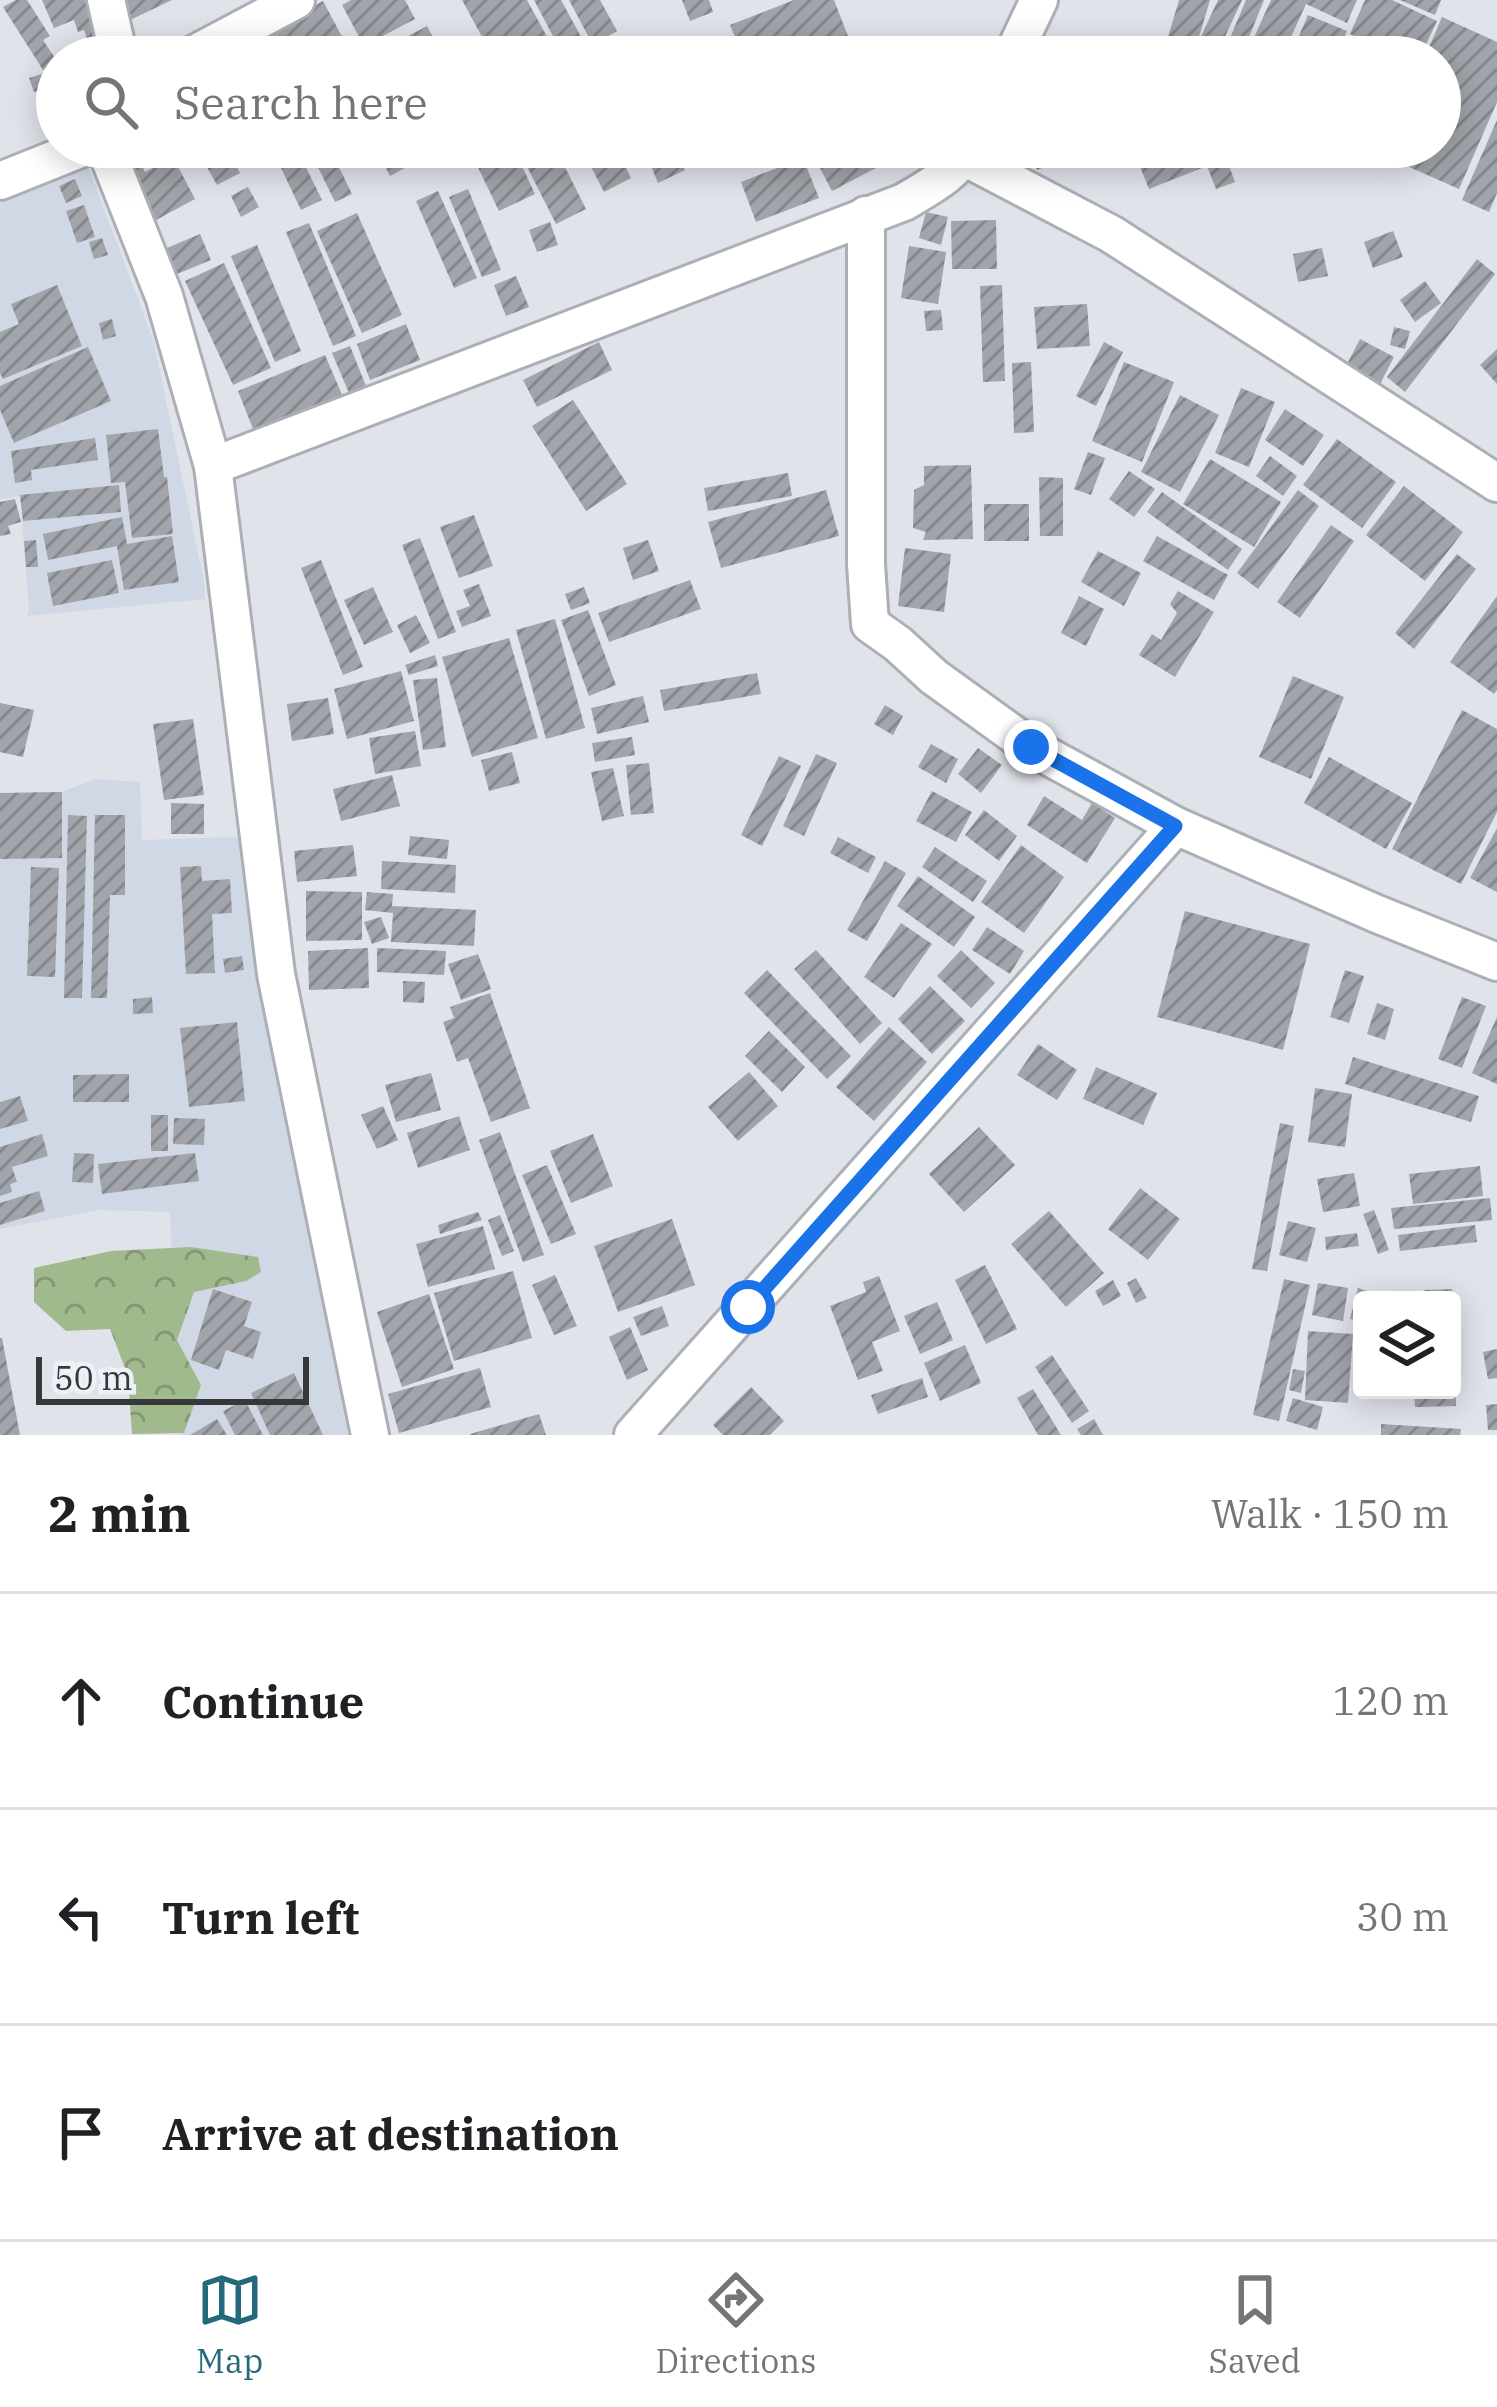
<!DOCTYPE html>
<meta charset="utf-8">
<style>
:root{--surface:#fff;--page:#f6f6f6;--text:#202124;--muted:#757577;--line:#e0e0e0;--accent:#246979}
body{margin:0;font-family:"IBM Plex Serif",serif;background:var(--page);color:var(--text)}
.controls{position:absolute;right:36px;bottom:36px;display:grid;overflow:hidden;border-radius:12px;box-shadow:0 6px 30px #0003}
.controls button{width:108px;height:108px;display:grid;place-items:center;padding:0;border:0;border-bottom:3px solid var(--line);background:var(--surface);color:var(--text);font:60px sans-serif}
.scale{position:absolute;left:36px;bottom:30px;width:273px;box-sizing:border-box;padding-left:12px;border:6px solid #36383a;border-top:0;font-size:33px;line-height:42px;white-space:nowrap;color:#36383a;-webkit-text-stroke:9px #edf0f7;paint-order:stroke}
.stop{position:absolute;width:36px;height:36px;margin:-27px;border:9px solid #1a73e8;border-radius:50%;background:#fff}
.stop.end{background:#1a73e8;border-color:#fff;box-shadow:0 3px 12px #0008}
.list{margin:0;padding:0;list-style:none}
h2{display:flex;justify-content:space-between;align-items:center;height:156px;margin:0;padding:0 48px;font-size:51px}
h2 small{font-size:39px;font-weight:400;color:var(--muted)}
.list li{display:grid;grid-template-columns:78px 1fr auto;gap:36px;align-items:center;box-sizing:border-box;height:216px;padding:0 48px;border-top:3px solid var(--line)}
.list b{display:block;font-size:45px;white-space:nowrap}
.list em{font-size:39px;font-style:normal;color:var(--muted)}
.icon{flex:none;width:66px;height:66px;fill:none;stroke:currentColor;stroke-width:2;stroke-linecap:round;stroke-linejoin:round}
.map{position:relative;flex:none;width:1497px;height:1435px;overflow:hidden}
.search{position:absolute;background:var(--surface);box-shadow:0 6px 30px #0003;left:36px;right:36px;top:36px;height:132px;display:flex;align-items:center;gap:30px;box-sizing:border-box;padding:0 42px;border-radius:66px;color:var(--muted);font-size:45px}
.sheet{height:804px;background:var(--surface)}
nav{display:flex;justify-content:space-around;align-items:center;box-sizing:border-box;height:168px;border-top:3px solid var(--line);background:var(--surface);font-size:33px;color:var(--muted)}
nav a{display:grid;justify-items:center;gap:6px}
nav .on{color:var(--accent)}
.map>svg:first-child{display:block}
</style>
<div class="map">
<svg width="1497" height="1435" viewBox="0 0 1497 1435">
<defs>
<pattern id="forest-crowns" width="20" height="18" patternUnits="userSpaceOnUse" patternTransform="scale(3)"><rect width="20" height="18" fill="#a1ba8d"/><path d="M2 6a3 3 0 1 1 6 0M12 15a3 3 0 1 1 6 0" fill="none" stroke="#849874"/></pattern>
<pattern id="building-hatch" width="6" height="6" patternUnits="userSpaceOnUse" patternTransform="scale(3)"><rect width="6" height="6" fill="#a1a4aa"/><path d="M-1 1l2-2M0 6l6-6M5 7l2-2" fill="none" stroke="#84878b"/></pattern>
</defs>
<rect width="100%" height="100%" fill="#e0e3ea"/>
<g fill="#d1d8e5">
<polygon points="87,164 153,339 204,581 205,599 27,616 29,609 20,496 0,499 0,203"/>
<polygon points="96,779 140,782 142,840 238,837 303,1205 348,1435 179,1435 170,1212 99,1210 0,1229 0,793 61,792"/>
</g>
<polygon fill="url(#forest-crowns)" points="191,1247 258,1257 261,1272 246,1281 194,1292 177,1340 201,1385 184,1433 132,1434 128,1376 110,1329 66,1331 34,1302 34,1268 111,1251"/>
<g fill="url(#building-hatch)">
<polygon points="16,0 27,0 50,36 43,40 57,61 43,70 3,7"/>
<polygon points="42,0 98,0 104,14 90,19 97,36 87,39 84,30 78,32 74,20 54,28"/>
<polygon points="118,0 172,0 128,21"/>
<polygon points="351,0 405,0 415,19 364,46 342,5"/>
<polygon points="462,0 527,0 558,57 493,57"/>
<polygon points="534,0 561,0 585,44 563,55"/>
<polygon points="569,0 600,0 617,31 593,45"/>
<polygon points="682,0 709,0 713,12 690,21"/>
<polygon points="794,0 834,0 856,57 820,57 813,38 769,55 770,57 743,57 730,25"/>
<polygon points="1179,0 1210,0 1193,57 1162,57"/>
<polygon points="1218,0 1242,0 1217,54 1197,45"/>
<polygon points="1246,0 1264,0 1241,57 1222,57"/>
<polygon points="1271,0 1357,0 1347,23 1306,4 1282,57 1250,57 1246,55"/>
<polygon points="1365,0 1392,0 1437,21 1420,57 1400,57 1350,34"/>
<polygon points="1400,0 1441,0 1435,15"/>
<polygon points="323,1 348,48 331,57 265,57 255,38"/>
<polygon points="1308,15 1347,31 1336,57 1290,57"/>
<polygon points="1442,17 1497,42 1497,102 1459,189 1382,155 1386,147 1440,147 1440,57 1425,57"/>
<polygon points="427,26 443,57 410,57 401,40"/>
<polygon points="394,36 405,57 364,57 362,54"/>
<polygon points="1138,37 1155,40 1152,57 1135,57"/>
<polygon points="719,41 725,55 700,57 697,50"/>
<polygon points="1351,41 1386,57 1344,57"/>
<polygon points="45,73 50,88 34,92 29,78"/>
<polygon points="1497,120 1497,193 1489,212 1462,200"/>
<polygon points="136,147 171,147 144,161"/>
<polygon points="211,147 227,147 240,173 217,185 199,153"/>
<polygon points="271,147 296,147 322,200 301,210"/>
<polygon points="308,147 329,147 352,194 335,202"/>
<polygon points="375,147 400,147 410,165 390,176"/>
<polygon points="483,147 513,147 535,194 499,211 471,153"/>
<polygon points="517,147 555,147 586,209 556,224"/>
<polygon points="581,147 616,147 631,178 604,192"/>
<polygon points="629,147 674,147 685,170 658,183 649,161 638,166"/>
<polygon points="819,147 887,147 893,159 832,191 811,151"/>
<polygon points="1029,147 1051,147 1057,163 1037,170"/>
<polygon points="1171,147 1222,147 1235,182 1216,189 1207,166 1149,189 1137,159"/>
<polygon points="1260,147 1285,147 1287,158 1278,168 1265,167 1257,157"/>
<polygon points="173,157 195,199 156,220 128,167 140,160 145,172"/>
<polygon points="803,158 819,198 756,222 741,182"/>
<polygon points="75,179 82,196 66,203 59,186"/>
<polygon points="248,187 259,207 241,217 231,196"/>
<polygon points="468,189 501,270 482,277 449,197"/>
<polygon points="438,191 477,278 454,288 416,201"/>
<polygon points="84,205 95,237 77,243 66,211"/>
<polygon points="926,212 948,217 941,245 919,238"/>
<polygon points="357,213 402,315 362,333 317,231"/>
<polygon points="996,220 997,269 952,269 951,221"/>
<polygon points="550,222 558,245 537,252 529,230"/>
<polygon points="309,223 356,336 333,346 286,232"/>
<polygon points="1393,231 1403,257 1373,268 1364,242"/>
<polygon points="200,234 211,260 177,274 167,248"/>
<polygon points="102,238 108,255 94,259 89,242"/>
<polygon points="257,245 301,351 275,362 231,256"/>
<polygon points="909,246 946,252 938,304 901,298"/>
<polygon points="1322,248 1328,276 1298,282 1293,254"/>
<polygon points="1477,259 1495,274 1405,392 1387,377"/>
<polygon points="224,263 271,368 233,385 185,281"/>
<polygon points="516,276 529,307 506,316 494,285"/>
<polygon points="1425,281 1441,303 1415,322 1400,300"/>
<polygon points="57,285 82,346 3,379 0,373 0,332 19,324 11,304"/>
<polygon points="1002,285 1005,381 983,382 980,286"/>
<polygon points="1087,304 1090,346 1037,349 1034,307"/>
<polygon points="941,310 943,330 926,331 924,311"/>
<polygon points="112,319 116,336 103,340 99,323"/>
<polygon points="406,324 420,360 370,380 357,344"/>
<polygon points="1394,327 1410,331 1405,349 1390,345"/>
<polygon points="1360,339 1394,357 1379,386 1345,368"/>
<polygon points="599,342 612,370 537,407 523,380"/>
<polygon points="1104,342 1123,352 1096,406 1076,396"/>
<polygon points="350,346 366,386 349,393 332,353"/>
<polygon points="88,347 111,401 14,443 0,410 0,386"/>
<polygon points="1497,349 1497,384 1480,365"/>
<polygon points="325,355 343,397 255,434 238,391"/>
<polygon points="1031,362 1034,432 1014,433 1012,363"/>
<polygon points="1124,362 1174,382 1142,462 1092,441"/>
<polygon points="1241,388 1275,402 1249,467 1215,453"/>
<polygon points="1180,395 1219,415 1180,492 1141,472"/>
<polygon points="573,400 627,484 586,511 532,426"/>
<polygon points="1285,409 1324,435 1303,466 1265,440"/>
<polygon points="158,429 164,477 167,477 173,534 132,538 125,482 111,483 106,435"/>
<polygon points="95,438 98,460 31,470 32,480 15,483 11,451"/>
<polygon points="1337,439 1396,482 1362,528 1303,485"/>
<polygon points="1088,452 1105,458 1091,495 1074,489"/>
<polygon points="1270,456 1297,476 1283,496 1256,476"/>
<polygon points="1210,459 1281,502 1254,547 1183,504"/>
<polygon points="971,465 973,539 923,540 926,532 913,528 914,490 924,485 924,466"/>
<polygon points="1129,471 1155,489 1134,517 1109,499"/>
<polygon points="788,473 792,496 708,511 704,488"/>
<polygon points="1039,477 1063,478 1063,536 1040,536"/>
<polygon points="119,485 121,512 23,521 20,495"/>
<polygon points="1404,486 1463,532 1425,581 1366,535"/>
<polygon points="826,490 839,536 721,568 708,522"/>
<polygon points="1298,490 1319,506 1258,589 1237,573"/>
<polygon points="1162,492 1242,549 1228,570 1147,512"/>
<polygon points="15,499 21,522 8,526 11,534 0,536 0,502"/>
<rect x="984" y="504" width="45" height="37"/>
<polygon points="474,515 493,566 459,578 440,527"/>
<polygon points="122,517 127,544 172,536 179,582 124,590 117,546 48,560 43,534"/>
<polygon points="1331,525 1354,541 1300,618 1277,602"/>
<polygon points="1157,536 1228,575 1214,600 1143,561"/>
<polygon points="420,538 456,632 438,639 402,545"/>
<polygon points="36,540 38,567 26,567 24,541"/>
<polygon points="648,540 659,571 633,580 623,548"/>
<polygon points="905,548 951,554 944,612 898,606"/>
<polygon points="1098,551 1141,573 1124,606 1081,582"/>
<polygon points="1457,554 1476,569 1414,649 1395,633"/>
<polygon points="112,560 119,593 53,606 47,573"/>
<polygon points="321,560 363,667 343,675 301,568"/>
<polygon points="690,580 701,609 609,642 598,613"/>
<polygon points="479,584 491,616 462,627 456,611 470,606 463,590"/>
<polygon points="373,587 393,632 364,645 344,600"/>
<polygon points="584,587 590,603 571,610 565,594"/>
<polygon points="1178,591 1214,612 1175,677 1139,655 1152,634 1161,640 1177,613 1170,604"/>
<polygon points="1079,596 1104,609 1086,646 1061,633"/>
<polygon points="1497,596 1497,690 1494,694 1450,662"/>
<polygon points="588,610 616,685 589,696 561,620"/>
<polygon points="416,615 430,643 410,653 397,625"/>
<polygon points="555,619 585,728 546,739 516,630"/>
<polygon points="509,638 538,738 472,757 442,657"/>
<polygon points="435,655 438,666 409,675 405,665"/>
<polygon points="401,671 414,721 347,739 334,689"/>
<polygon points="757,673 761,694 664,711 660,690"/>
<polygon points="1293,676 1344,697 1311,779 1259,757"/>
<polygon points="437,678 446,747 423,750 413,680"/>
<polygon points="643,696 649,722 597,734 591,708"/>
<polygon points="328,698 334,734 292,741 287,704"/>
<polygon points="0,703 34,710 23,757 0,752"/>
<polygon points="885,705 903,716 893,735 874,724"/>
<polygon points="1462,710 1497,729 1497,812 1461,884 1392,849"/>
<polygon points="193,719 204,795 164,800 153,724"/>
<polygon points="415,731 421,766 375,774 369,738"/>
<polygon points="632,737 635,755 595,762 592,743"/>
<polygon points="931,744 958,759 946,783 918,767"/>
<polygon points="978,748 1002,765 981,793 958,774"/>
<polygon points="512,752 520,783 489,791 481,760"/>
<polygon points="816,754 837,763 804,836 783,826"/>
<polygon points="779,756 801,766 762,846 741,835"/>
<polygon points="1329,757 1412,803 1386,849 1304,803"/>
<polygon points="649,763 654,813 631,815 626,765"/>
<polygon points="613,768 624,816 602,821 591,772"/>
<polygon points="392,775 400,806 341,821 333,789"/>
<polygon points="932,791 972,812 956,842 916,821"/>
<polygon points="62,792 62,858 0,859 0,793"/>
<polygon points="1044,796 1082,820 1092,803 1115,818 1087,863 1027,825"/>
<polygon points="171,803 204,804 204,834 171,834"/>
<polygon points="984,810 1017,836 999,861 965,835"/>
<polygon points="68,815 87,816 82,998 64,998"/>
<polygon points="95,815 125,815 125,895 110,895 107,998 91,998"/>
<polygon points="1497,828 1497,892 1470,878"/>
<polygon points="410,836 449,840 447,859 408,855"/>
<polygon points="838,837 876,857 868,873 830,853"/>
<polygon points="353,845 357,876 297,882 294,851"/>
<polygon points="1021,845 1064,877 1024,933 981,902"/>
<polygon points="935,847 987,881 973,902 922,867"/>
<polygon points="382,861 456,865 455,893 381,889"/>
<polygon points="885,861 906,873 867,941 847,930"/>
<polygon points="201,866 202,881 230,879 232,913 212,914 215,973 186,974 180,867"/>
<polygon points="31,867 59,868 55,977 27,976"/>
<polygon points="918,876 975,917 954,947 897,906"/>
<polygon points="306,891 362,892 362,940 306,941"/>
<polygon points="367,892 393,894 392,906 476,910 474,946 391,942 393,913 365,910"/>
<polygon points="1185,911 1310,944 1283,1050 1157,1017"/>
<polygon points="381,917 389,938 372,944 364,922"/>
<polygon points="901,923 932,944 894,998 864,977"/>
<polygon points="987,927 1024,951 1010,974 972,950"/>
<polygon points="368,948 369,988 309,990 308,951"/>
<polygon points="377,948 446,951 444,975 377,972"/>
<polygon points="816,950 882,1023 860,1044 794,969"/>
<polygon points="961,950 995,983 971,1008 937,976"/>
<polygon points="478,954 491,989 461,1000 448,964"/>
<polygon points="242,956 244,970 225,973 223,959"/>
<polygon points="767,970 851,1056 827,1079 744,993"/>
<polygon points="1345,970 1364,976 1349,1023 1330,1017"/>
<polygon points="403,981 425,982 424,1003 403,1002"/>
<polygon points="930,986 965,1021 932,1054 898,1019"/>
<polygon points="490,993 530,1108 491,1122 468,1058 457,1062 443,1022 454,1018 450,1007"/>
<polygon points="152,997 153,1013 133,1014 133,999"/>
<polygon points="1462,997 1486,1006 1462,1068 1438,1059"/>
<polygon points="1377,1003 1394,1009 1385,1040 1367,1034"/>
<polygon points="1497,1017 1497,1084 1472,1073"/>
<polygon points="237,1022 245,1101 189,1107 180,1028"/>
<polygon points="889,1027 927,1062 874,1121 836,1087"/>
<polygon points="769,1031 805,1067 782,1092 745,1056"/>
<polygon points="1038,1044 1077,1070 1057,1100 1017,1075"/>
<polygon points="1353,1057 1479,1096 1471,1122 1345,1084"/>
<polygon points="1096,1067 1157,1093 1143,1125 1083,1099"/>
<polygon points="749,1072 778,1106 738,1141 708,1107"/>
<polygon points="431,1073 441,1110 396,1122 385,1085"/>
<polygon points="129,1074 129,1102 73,1102 73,1075"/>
<polygon points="1315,1088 1352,1094 1345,1147 1308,1142"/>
<polygon points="20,1096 28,1121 0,1129 0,1102"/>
<polygon points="383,1106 398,1140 377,1149 361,1115"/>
<rect x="151" y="1115" width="17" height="36"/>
<polygon points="459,1116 470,1150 418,1168 407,1133"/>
<polygon points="174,1118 205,1119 204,1145 173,1144"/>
<polygon points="1280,1123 1294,1126 1267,1271 1252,1269"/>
<polygon points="979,1127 1015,1165 964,1212 929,1174"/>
<polygon points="500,1132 544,1255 523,1262 479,1140"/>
<polygon points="42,1134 48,1156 12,1167 17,1182 10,1184 12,1192 0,1196 0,1147"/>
<polygon points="593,1134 613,1186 571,1203 550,1151"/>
<polygon points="74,1153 94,1154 93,1183 72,1182"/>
<polygon points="195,1153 199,1181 102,1194 98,1164"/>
<polygon points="547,1165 576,1234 551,1244 522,1175"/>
<polygon points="1480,1166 1483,1196 1413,1204 1409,1174"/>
<polygon points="1354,1173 1360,1206 1323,1212 1317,1179"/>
<polygon points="1140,1188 1180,1219 1148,1260 1108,1229"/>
<polygon points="39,1191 45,1211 0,1225 0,1203"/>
<polygon points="1490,1198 1492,1220 1394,1229 1391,1208"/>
<polygon points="1374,1210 1389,1250 1378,1254 1363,1214"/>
<polygon points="1049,1211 1104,1273 1066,1307 1011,1244"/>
<polygon points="478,1212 482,1220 440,1234 438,1225"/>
<polygon points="500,1215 514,1251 502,1256 488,1220"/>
<polygon points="672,1219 695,1285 618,1312 594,1246"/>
<polygon points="1288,1221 1316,1228 1307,1262 1279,1255"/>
<polygon points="1475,1225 1477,1242 1400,1251 1398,1235"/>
<polygon points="483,1226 495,1269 428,1287 416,1244"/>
<polygon points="1357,1233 1359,1246 1326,1250 1325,1237"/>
<polygon points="985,1265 1017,1329 986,1344 955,1280"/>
<polygon points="513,1271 532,1338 454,1361 434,1293"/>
<polygon points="555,1275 577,1326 554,1335 532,1285"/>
<polygon points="879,1276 900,1331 872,1342 883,1371 858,1380 830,1306 866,1292 863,1282"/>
<polygon points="1136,1278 1147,1298 1136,1303 1127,1283"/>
<polygon points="1284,1279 1310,1285 1279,1421 1253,1415"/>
<polygon points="1113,1280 1121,1296 1103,1306 1095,1291"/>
<polygon points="1318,1283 1348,1288 1343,1321 1312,1315"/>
<polygon points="1358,1288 1374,1293 1372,1300 1362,1300 1362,1322 1350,1319"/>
<polygon points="213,1289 252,1302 244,1326 261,1332 253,1359 226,1350 219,1370 191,1360"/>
<polygon points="1452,1289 1453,1300 1425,1300 1424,1290"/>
<polygon points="429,1294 454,1369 402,1387 377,1312"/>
<polygon points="937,1302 953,1340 920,1354 904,1316"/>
<polygon points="662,1306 669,1326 641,1336 633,1317"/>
<polygon points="630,1327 648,1370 627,1380 609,1337"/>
<polygon points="1308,1331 1353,1334 1348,1403 1305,1400"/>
<polygon points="0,1338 2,1338 20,1435 0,1435"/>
<polygon points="965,1345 981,1383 940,1401 924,1363"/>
<polygon points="1497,1349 1497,1378 1488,1379 1483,1352"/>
<polygon points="1052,1355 1089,1411 1072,1423 1035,1367"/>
<polygon points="480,1368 491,1407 399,1433 388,1394"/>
<polygon points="1293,1369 1305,1371 1301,1393 1289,1390"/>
<polygon points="294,1373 323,1435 270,1435 251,1393"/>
<polygon points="922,1378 928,1397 878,1414 871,1395"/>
<polygon points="751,1387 784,1421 770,1435 723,1435 713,1425"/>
<polygon points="1033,1389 1061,1435 1038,1435 1017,1398"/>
<polygon points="1414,1390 1456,1390 1456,1406 1415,1407"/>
<polygon points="1293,1398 1323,1407 1317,1430 1286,1421"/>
<polygon points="245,1400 263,1435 235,1435 223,1411"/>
<polygon points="1497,1404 1497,1430 1488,1430 1486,1405"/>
<polygon points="539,1414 546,1435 470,1435 470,1434"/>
<polygon points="217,1419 227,1435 190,1435"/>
<polygon points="1094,1419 1103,1435 1081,1435 1077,1429"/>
<polygon points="1381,1424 1461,1429 1460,1435 1381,1435"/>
</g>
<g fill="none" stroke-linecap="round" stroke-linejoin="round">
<g stroke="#acafb6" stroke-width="42">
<g id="minor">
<polyline points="106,0 119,57"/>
<polyline points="189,57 296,0"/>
<polyline points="1012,57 1039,0"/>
<polyline points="105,147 164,296 213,466 276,974 370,1435"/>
<polyline points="964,157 1111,234 1497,483"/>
<polyline points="0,181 85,147"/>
<polyline points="866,215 866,564 870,624 898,644 934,677 1031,747 1176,826 1377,914 1497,962"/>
<path d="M213 466 904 202C929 187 956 174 969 147"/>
<polyline points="633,1435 1176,826"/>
</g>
</g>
<use href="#minor" stroke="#fff" stroke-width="36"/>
</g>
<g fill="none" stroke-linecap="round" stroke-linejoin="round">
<polyline stroke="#1a73e8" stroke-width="15" points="748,1307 1175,826 1031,747"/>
</g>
</svg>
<div class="controls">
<button><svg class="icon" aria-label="layers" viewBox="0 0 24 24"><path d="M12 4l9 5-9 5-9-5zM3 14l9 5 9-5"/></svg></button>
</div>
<div class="scale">50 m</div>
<div class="stop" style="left:748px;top:1307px"></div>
<div class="stop end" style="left:1031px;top:747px"></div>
<div class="search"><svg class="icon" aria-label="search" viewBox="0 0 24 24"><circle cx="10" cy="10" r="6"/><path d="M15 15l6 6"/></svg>Search here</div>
</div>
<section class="sheet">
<h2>2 min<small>Walk · 150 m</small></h2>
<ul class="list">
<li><svg class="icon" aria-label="ahead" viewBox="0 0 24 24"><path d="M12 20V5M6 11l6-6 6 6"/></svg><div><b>Continue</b></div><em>120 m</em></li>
<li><svg class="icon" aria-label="left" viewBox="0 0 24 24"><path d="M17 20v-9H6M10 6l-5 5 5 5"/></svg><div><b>Turn left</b></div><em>30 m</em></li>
<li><svg class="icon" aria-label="arrive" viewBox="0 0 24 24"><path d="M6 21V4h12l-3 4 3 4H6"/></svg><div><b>Arrive at destination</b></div></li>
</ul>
</section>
<nav>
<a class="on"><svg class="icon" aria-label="map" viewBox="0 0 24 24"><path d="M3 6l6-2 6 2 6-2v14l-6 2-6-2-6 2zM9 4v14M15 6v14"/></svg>Map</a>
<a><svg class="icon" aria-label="directions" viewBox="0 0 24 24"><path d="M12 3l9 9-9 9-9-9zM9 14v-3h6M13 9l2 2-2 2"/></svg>Directions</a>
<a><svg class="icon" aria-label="saved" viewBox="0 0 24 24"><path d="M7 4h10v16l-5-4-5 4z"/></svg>Saved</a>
</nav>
